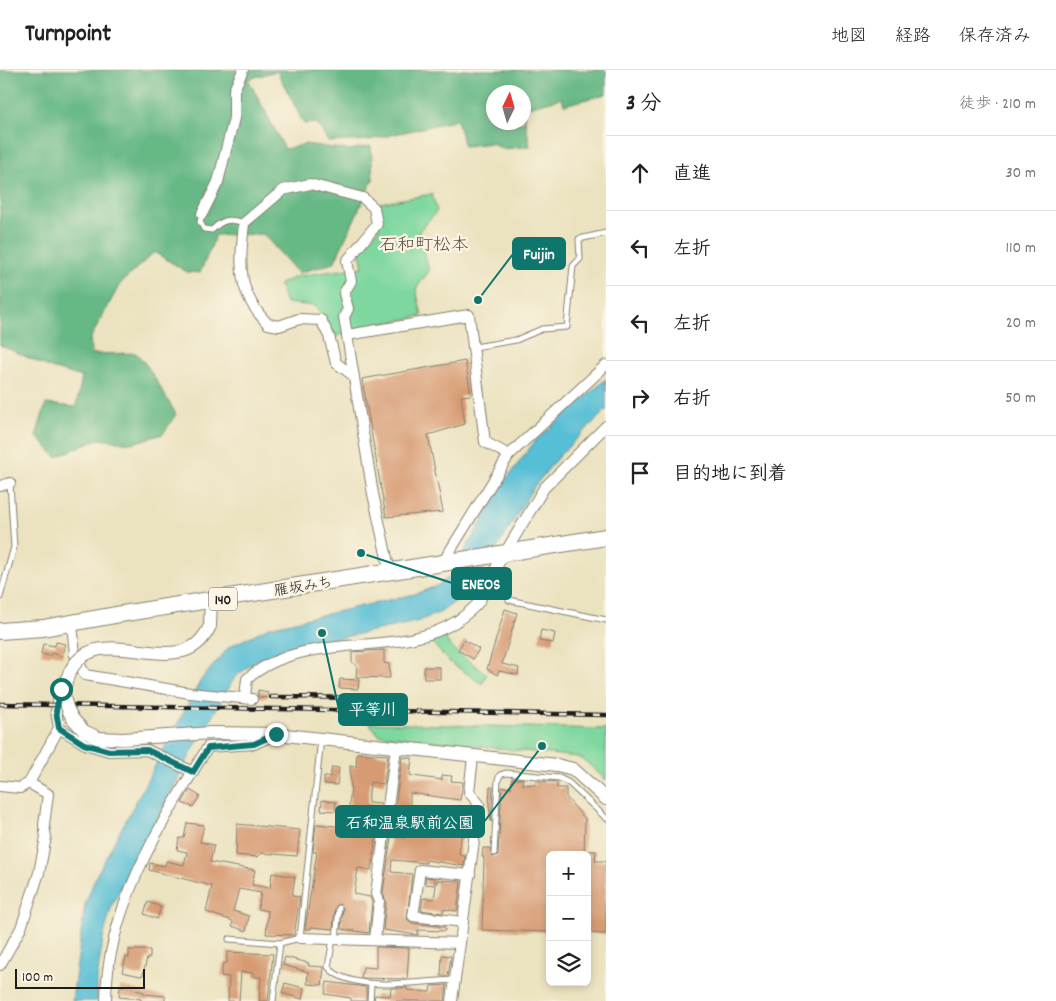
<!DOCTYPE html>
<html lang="ja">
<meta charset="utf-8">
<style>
:root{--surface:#fff;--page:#f6f6f6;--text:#222;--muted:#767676;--line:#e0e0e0}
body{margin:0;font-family:Dekko,"Klee One",sans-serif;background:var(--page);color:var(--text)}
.controls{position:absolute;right:15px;bottom:15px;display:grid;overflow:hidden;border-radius:8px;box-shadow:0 2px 8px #0003}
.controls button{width:45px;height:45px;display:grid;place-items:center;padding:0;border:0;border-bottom:1px solid var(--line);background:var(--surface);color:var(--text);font:25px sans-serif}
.compass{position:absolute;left:486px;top:15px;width:45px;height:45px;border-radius:50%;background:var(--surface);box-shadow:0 2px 8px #0003;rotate:5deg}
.scale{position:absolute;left:15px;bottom:12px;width:130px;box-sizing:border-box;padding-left:5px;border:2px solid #1c1c1c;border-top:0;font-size:14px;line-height:18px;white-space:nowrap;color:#1c1c1c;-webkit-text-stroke:4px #fcf5e5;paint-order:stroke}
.stop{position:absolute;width:15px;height:15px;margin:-11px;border:4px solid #0f766e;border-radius:50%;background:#fff}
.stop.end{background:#0f766e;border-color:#fff;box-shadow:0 1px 5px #0008}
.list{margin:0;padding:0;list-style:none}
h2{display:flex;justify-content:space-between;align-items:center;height:65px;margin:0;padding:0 20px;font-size:21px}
h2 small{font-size:16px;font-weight:400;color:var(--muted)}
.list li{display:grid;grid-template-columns:32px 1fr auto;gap:15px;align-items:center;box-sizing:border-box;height:75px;padding:0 20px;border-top:1px solid var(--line)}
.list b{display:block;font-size:19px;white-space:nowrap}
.list em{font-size:16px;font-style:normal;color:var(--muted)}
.icon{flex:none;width:28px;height:28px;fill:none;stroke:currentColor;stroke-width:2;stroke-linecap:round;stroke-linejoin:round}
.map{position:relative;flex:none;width:606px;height:931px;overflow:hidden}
header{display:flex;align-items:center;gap:30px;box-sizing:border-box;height:70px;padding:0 25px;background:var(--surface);border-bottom:1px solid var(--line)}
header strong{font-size:24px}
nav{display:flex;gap:28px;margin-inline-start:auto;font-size:18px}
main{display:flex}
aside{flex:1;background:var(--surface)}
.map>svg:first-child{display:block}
</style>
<header>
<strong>Turnpoint</strong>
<nav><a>地図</a><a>経路</a><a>保存済み</a></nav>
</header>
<main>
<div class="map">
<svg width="606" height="931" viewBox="0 0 606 931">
<rect width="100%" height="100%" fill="#fcf5e5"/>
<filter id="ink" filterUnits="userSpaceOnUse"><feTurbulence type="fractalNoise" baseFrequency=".02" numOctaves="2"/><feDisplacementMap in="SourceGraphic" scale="10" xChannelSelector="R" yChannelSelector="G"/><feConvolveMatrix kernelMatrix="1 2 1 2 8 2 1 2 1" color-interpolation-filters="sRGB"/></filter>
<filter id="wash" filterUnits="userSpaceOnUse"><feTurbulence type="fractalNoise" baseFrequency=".0096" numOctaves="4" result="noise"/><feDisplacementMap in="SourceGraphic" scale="20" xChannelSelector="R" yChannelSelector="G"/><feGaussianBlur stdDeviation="1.12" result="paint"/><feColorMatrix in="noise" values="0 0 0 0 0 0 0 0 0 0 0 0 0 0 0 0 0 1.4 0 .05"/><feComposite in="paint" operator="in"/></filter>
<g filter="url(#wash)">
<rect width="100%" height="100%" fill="#ebe2bf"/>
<g fill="#7dd79e" stroke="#4c7a5d">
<polygon points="432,124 437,141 419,161 429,201 416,219 422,246 355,259 332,268 316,236 286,233 279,214 298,206 363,197 359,180 378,160 380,133"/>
<polygon points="441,563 454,580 487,604 482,614 448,591 427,567"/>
<polygon points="369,653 606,659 606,710 584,690 577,687 379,665"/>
</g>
<polygon fill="#66b885" stroke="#416a50" points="0,0 606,0 606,24 564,35 562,28 524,38 524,22 493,22 493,52 524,52 524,45 530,76 503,79 491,73 464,76 457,50 369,70 328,72 317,53 304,54 277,1 248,9 285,79 306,74 348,80 371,76 373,109 334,193 298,203 263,164 216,165 200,203 187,202 154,182 120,214 90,269 92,284 136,283 148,297 176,344 163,364 132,373 98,369 56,387 36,366 46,334 76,337 82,307 51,298 0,275"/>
<polygon fill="#57bed5" stroke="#3a6d78" points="606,309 606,340 558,387 533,418 482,503 463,526 441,542 416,552 296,577 257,590 235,607 194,678 112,835 103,868 97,909 97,931 72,931 85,835 96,806 201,610 229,577 269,557 415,524 439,515 450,506 507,408 536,370"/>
<g id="blocks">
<g fill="#d79b73">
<polygon points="465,291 471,325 461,326 465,354 428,365 443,442 386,447 362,309"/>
<polygon points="505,539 517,543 502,594 519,598 518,605 499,601 497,605 487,599"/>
<polygon points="541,560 555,563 553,573 539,571"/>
<polygon points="464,570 479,579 473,589 458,580"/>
<polygon points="56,572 65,574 62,586 51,583 50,586 41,584 43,574 55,576"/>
<polygon points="384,580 384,593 389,594 390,608 356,607 357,596 352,592 352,582"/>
<rect x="424" y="597" width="16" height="12"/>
<polygon points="340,609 359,610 358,619 339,618"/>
<polygon points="258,620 268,622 267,628 258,627"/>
<polygon points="357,683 388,685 384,714 370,712 368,733 381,734 371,800 358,798 354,824 370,827 372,832 369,863 341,859 343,838 339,834 335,837 333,859 311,857 311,859 305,859 317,782 313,782 316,754 347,757 351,717 350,696 356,697"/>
<polygon points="402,687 412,688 410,705 413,706 442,710 442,705 452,706 451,711 463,712 460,730 410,723 410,742 407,742 407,747 394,746"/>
<polygon points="332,697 339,698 337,715 324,714 324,707 330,707"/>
<polygon points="512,709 523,709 522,714 535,715 536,711 557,712 557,718 566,718 566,727 585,749 584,785 550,785 550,862 482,860 484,787 482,787 483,778 490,778 492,787 498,785 502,717 511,718"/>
<polygon points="490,717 493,717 491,752 489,735"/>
<polygon points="190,720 200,726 193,737 182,733"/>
<polygon points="322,730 336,732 335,741 321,740"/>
<polygon points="408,751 469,759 468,766 461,766 459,785 465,786 464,796 426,790 426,793 392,790 391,802 412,804 407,849 412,853 445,857 445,861 418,860 418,865 383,860 386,832 383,823 391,767 405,768"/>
<polygon points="187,753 204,755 200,772 214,775 210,792 255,800 252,815 270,818 272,803 295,807 292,826 300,827 294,865 266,864 268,841 258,839 261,823 239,819 233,841 249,846 246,861 232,856 233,851 206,842 212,816 149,800 150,793 165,796 166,791 184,795 187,782 177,780 179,768 184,768"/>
<polygon points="237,754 300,760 297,786 262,783 257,787 236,785"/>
<polygon points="587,781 596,781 595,791 606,791 606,864 587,863"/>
<polygon points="426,807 435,808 434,815 425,814"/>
<polygon points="437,810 461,811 457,841 443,839 443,843 421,840 423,828 434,829"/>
<polygon points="148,832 161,837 157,849 144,844"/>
<polygon points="376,877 409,878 407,909 361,908 363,897 376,898"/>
<polygon points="129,880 150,880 150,888 147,888 143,905 140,906 122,902 126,887 129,888"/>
<polygon points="227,882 273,884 268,931 259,931 261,907 254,907 254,903 241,902 239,931 228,931 229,907 221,906 223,893 227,893"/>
<polygon points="442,885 451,886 448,906 441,906"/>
<polygon points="285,887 309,893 308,896 324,897 322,915 307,914 308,902 283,895"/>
<polygon points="327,912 366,917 366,931 351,931 351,928 325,924"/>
<polygon points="285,913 304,918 302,929 282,923"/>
<polygon points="447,915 445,931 374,931 375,925 390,926 391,918 407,918 407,920 430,922 431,916"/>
<polygon points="120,916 144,922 144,924 165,926 165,931 141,931 141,929 119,927"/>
</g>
</g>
</g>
<g filter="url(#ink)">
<use href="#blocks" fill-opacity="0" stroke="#847f6e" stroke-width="1"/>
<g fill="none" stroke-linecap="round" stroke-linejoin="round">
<g stroke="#847f6e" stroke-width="7">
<g id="service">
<path d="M202 144 200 152 204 159 212 160C223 149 230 148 244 153"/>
<polyline points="475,277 516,270 542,259 567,257 573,196 580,189 579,169 606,163"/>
<polyline points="494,501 503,508 509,530 606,550"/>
<polyline points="0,527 14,477 10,413"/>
<polyline points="494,783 498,710 500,705 506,703 559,708 569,713 606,748"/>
<polyline points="229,869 280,873"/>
<path d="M333 869 328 897C351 924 422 911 455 910"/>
<polyline points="336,869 339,838"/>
<polyline points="273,931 280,873 300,868 321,668"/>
<polyline points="370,931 371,915"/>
</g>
</g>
<g stroke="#847f6e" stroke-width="12">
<g id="minor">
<polyline points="202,144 218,112 234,48 234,20 243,0"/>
<polyline points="347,265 469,245 485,372 509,385"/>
<path d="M354 306 336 293 329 266 321 250 299 249 279 256 268 254C236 222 240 194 244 153L283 120 310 114 363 128 374 138 377 154 347 191 351 211 344 223 348 239 344 247 347 265 373 424 390 502"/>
<polyline points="0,416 10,413"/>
<polyline points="442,494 509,385 606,295"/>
<polyline points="72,553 75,585 85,605 190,623 252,629"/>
<polyline points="61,617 56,641 59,658 85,674 109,681 147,680 193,702"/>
<path d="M245 627 247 609C305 558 398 590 457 551 464 546 478 536 481 528 487 515 485 513 494 501L544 418 606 356"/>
<polyline points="0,716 20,718 29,713 59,658"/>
<polyline points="463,852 413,846 420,800 470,805"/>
<polyline points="300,868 460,873"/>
<polyline points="375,870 379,831 376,824 396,678"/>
<polyline points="0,895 21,858 39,803 46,767 44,755 48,724 29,713"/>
<path d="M106 931C106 839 161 753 208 677L254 674 276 664"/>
<polyline points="452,931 479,734 469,722 473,687"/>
</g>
</g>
<g stroke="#847f6e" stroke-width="14">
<g id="tertiary">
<polyline points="210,556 211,530"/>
<polyline points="73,649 84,661 99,668 123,669 211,663 276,664 557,695 573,699 606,729"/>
</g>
</g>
<g stroke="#847f6e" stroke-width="18">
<polyline id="trunk" points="0,561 43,558 121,544 606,467"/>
</g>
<use href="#service" stroke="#fff" stroke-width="5"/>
<use href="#minor" stroke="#fff" stroke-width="10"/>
<use href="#tertiary" stroke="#fff" stroke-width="12"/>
<use href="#trunk" stroke="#fff" stroke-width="16"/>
<g stroke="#1c1c1c" stroke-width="4.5">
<g id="rail">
<polyline points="271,627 381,628"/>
<polyline points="0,634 606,645"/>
</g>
</g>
<use href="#rail" stroke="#fcf5e5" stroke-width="2.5" stroke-dasharray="8" stroke-linecap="butt"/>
<g stroke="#847f6e" stroke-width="14" stroke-linecap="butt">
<path id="tertiary-bridge" d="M73 649C64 634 61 622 68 606 89 556 144 591 183 581 197 577 204 568 210 556"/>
</g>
<use href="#tertiary-bridge" stroke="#fff" stroke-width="12"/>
</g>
</g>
<g fill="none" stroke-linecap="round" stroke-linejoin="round" filter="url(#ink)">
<polyline stroke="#0f766e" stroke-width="6" points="61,619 56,641 59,658 84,674 109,681 147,680 193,702 208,678 254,674 276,664"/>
</g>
<g text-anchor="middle" stroke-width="4.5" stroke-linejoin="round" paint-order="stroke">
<rect fill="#fcf5e5" stroke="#5f5d58" stroke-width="1" x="209" y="517.5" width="28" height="23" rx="4"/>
<g font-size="14" font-weight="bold" fill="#1c1c1c">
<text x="223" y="534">140</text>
</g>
<g font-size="15" fill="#1c1c1c" stroke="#fcf5e5">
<text transform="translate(303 516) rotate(-9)" y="5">雁坂みち</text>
</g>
<g font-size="18" fill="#5d483a" stroke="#fcf5e5">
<text x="424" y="180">石和町松本</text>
</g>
</g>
<path fill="none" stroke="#0f766e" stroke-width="2" d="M478 230L513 184M361 483L452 513M322 563L339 640M542 676L484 752"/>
<g fill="#0f766e" stroke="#fcf5e5" stroke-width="2">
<circle cx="478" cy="230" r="5"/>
<circle cx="361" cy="483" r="5"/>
<circle cx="322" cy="563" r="5"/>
<circle cx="542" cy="676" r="5"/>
</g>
<g fill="#0f766e" stroke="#0f766e" stroke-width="2">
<rect x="513" y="168" width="52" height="31" rx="5"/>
<rect x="452" y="498" width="59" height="31" rx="5"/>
<rect x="339" y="624" width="68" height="31" rx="5"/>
<rect x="336" y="736" width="148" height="31" rx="5"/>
</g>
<g font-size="16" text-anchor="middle" font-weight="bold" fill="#fff">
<text x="539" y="189">Fuijin</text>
<text x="481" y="519">ENEOS</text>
<text x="373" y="645">平等川</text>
<text x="410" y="758">石和温泉駅前公園</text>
</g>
</svg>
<div class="controls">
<button>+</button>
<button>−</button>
<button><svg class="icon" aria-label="layers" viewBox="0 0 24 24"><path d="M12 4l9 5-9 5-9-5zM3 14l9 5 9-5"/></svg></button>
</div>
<svg class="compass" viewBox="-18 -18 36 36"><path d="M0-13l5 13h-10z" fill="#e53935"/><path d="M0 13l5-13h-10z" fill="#767676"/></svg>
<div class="scale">100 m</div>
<div class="stop" style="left:61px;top:619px"></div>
<div class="stop end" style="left:276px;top:664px"></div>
</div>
<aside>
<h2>3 分<small>徒歩 · 210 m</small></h2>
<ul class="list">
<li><svg class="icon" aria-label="ahead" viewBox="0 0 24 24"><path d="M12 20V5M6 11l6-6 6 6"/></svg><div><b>直進</b></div><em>30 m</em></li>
<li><svg class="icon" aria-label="left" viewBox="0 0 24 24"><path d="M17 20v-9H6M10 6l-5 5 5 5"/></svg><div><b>左折</b></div><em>110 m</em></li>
<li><svg class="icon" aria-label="left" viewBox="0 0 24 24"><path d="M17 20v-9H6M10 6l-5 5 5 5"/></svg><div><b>左折</b></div><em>20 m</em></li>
<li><svg class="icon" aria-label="right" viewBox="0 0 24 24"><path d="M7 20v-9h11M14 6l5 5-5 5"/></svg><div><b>右折</b></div><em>50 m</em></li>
<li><svg class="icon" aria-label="arrive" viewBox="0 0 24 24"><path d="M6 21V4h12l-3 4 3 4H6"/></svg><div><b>目的地に到着</b></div></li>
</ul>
</aside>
</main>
